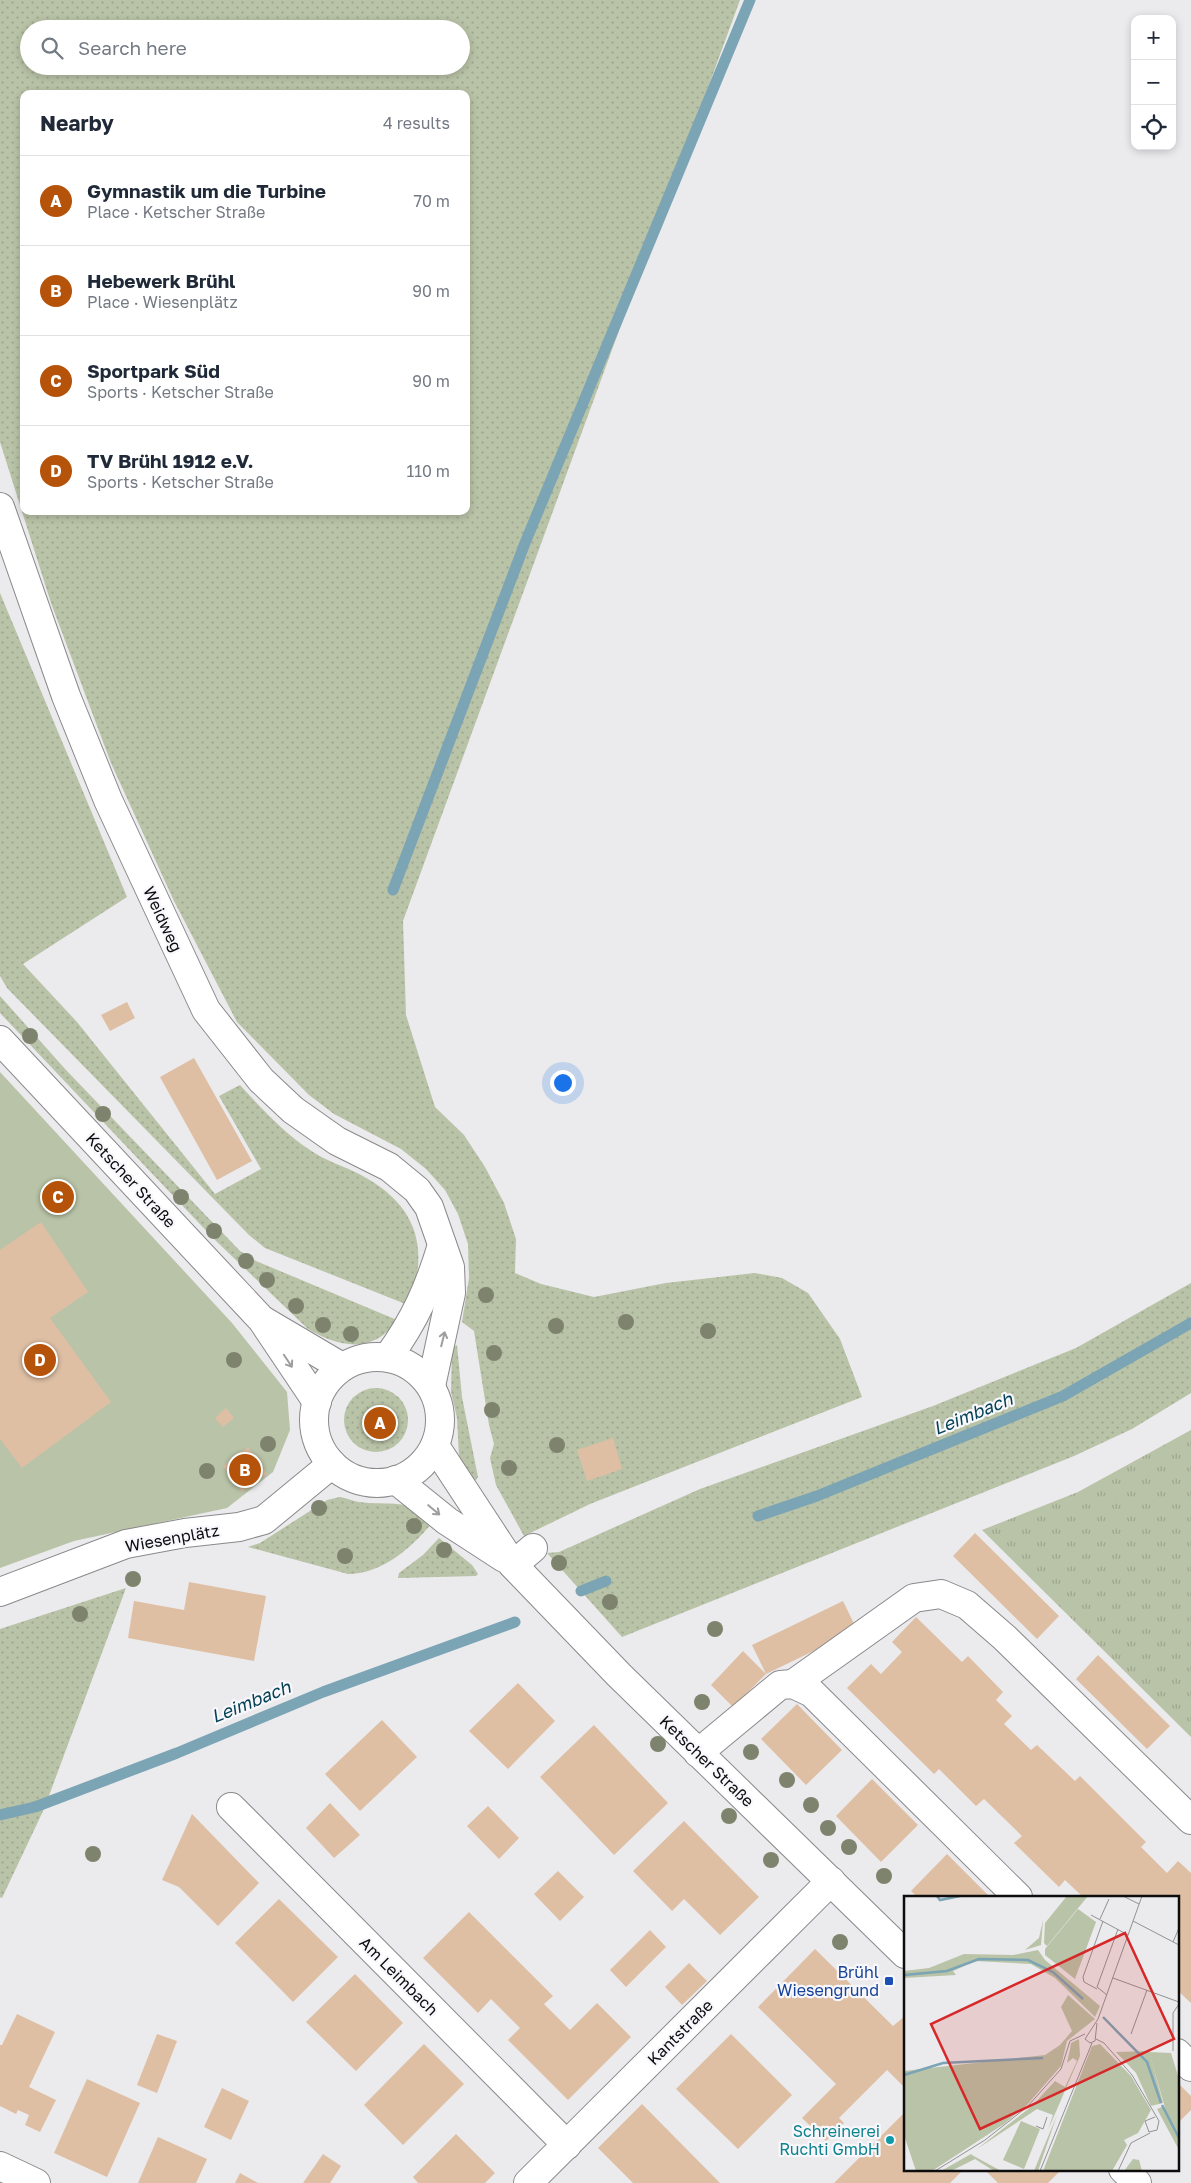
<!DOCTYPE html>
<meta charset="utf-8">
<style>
:root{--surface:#fff;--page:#f2f2f3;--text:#1f2937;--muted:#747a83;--line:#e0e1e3;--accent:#b45309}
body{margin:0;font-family:"Golos Text",sans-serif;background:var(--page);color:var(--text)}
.controls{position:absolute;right:15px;top:15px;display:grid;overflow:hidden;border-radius:10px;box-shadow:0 2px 8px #0003}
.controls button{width:45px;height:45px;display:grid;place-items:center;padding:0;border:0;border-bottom:1px solid var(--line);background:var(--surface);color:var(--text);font:25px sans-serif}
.you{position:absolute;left:562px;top:1082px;width:18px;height:18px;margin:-12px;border:4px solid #fff;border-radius:50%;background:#1a73e8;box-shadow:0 0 0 8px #1a73e833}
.badge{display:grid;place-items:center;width:32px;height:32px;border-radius:50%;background:var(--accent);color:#fff;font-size:16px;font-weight:700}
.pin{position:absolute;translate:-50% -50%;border:2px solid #fff;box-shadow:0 1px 5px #0006}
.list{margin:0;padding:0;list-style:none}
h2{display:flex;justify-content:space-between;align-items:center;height:65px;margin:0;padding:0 20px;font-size:21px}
h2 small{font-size:16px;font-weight:400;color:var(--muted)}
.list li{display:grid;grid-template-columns:32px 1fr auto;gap:15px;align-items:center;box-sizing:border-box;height:90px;padding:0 20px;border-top:1px solid var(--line)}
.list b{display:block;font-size:19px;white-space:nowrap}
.list p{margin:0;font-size:16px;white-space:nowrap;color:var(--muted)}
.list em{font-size:16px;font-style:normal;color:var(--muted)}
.icon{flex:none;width:28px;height:28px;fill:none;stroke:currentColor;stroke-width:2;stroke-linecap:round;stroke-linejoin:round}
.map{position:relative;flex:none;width:1191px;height:2183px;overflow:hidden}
.search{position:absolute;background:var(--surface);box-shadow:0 2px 8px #0003;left:20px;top:20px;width:450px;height:55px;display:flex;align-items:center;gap:12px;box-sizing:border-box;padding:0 18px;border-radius:28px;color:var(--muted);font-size:19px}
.panel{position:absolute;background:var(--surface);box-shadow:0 2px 8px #0003;left:20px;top:90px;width:450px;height:425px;border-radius:10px}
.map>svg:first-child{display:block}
</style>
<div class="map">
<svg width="1191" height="2183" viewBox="0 0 1191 2183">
<defs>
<pattern id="grass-dots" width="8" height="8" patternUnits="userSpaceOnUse" patternTransform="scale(1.25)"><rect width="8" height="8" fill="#b9c3a7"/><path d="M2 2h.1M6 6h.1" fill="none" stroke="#9ea68f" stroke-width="1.8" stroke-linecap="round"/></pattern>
<pattern id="park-tufts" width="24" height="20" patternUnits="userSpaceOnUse" patternTransform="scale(1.25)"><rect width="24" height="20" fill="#b9c3a7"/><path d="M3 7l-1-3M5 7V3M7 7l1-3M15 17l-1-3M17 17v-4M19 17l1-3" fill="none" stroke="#9ea68f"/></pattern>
</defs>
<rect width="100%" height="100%" fill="#ebeaed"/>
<g fill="url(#grass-dots)" fill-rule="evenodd">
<path d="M0 0H740L403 921 406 1015 435 1107 464 1135 485 1167 504 1203 516 1239 515 1273 541 1284 594 1297 666 1283 755 1273 782 1278 808 1293 840 1339 862 1397 590 1504 524 1536 496 1485 490 1458 494 1444 489 1425 474 1331 462 1322 469 1278 468 1244 458 1214 445 1190 426 1169 401 1149 334 1114 309 1095 237 1022 174 901 111 763 51 603 0 442ZM29 29H461V66H29ZM24 94H466V511H24Z"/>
<path d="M0 593 127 897 23 964 77 1022 215 1194 261 1169 219 1096 240 1085C262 1109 283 1132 310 1150 325 1161 344 1166 361 1175 416 1204 431 1248 408 1305L265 1248 249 1235 7 988 0 976Z"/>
<path d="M0 996 66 1070 240 1251 256 1261 397 1320C374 1354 340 1348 308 1329L215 1240 0 1013Z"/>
<polygon points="1191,1283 1191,1393 1132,1429 1074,1456 622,1637 547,1553 559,1552 700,1489 933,1406 1076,1348"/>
<polygon points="457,1345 462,1397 478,1477 476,1480 472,1481 459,1456 457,1418 451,1392 452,1348"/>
<circle cx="376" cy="1420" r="32"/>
<path d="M340 1497C346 1498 353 1501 359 1502 384 1506 416 1497 433 1522 412 1547 383 1574 348 1574L248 1547 260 1543 327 1500Z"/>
<polygon points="439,1538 472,1565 478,1574 476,1576 398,1578 399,1573 423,1555"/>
<polygon points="126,1588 44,1809 2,1898 0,1897 0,1629"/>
</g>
<polygon fill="url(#park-tufts)" points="1191,1430 1191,1737 982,1530 1078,1492"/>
<polygon fill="#b9c3a7" points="0,1072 232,1323 287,1392 290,1430 273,1472 227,1508 74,1541 0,1568"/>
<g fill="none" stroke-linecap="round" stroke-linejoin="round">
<g stroke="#7ba4b5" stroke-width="11">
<polyline points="393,890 525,543 750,0"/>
<polyline points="758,1516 817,1496 1063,1396 1191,1323"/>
<polyline points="581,1591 606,1581"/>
<polyline points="0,1815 35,1807 177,1753 323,1692 515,1622"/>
</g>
</g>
<g fill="#debfa4">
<polygon points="127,1002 135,1018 110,1031 101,1015"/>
<polygon points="194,1058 252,1161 217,1180 160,1077"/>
<polygon points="41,1222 88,1292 50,1318 111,1402 22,1468 0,1439 0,1250"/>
<polygon points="226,1408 234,1418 223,1427 215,1418"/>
<polygon points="613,1438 622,1469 587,1481 577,1450"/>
<polygon points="248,1447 267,1474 242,1492 223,1466"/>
<polygon points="975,1533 1059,1616 1037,1639 953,1556"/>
<polygon points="189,1582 266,1596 254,1661 128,1638 134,1601 184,1610"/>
<polygon points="843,1601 857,1630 766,1674 733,1707 711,1685 743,1651 766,1674 752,1645"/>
<polygon points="916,1617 962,1662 968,1656 1003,1692 996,1700 1012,1716 1004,1724 1031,1750 1037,1745 1075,1781 1080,1776 1146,1842 1141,1847 1167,1873 1178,1861 1191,1873 1191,2003 1177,1990 1177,1897 1083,1897 1065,1880 1059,1887 1014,1843 1022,1836 984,1799 976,1806 939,1769 934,1774 847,1688 871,1664 881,1674 902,1652 892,1642"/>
<polygon points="1098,1655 1170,1726 1147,1749 1076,1679"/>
<polygon points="518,1683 555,1721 508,1769 469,1731"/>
<polygon points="797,1704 842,1750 806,1785 761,1739"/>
<polygon points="382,1720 417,1757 360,1811 325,1774"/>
<polygon points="594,1725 668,1803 614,1855 540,1777"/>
<polygon points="872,1779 918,1825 881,1862 836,1816"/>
<polygon points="330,1803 360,1835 334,1858 306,1828"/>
<polygon points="488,1806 519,1838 499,1859 467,1826"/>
<polygon points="192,1814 259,1883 218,1926 179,1887 162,1880"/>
<polygon points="684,1821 759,1897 720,1935 684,1899 672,1911 633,1871"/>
<polygon points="947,1854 990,1897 917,1897 911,1891"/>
<polygon points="558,1871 584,1897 560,1921 534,1894"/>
<polygon points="279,1899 338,1957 293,2002 235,1943"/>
<polygon points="469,1912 553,1996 544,2004 570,2030 597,2003 631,2037 568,2100 508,2040 520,2028 491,1999 478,2013 423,1958"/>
<polygon points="650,1930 666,1947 626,1987 610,1970"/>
<polygon points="815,1949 893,2026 905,2016 905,2088 887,2070 839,2118 844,2123 826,2141 802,2118 836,2084 758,2007"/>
<polygon points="689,1963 707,1981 682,2005 665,1987"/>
<polygon points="355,1974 403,2023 356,2071 306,2022"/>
<polygon points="17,2014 55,2032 29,2087 56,2100 40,2132 25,2125 29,2115 18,2110 16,2114 0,2106 0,2045 2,2045"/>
<polygon points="157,2034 177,2041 157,2093 137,2085"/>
<polygon points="731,2034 792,2095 738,2149 676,2089"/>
<polygon points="424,2044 464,2084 403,2145 364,2105"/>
<polygon points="87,2079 140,2103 107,2177 54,2153"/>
<polygon points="1177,2082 1191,2096 1191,2110 1177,2124"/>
<polygon points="222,2088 249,2101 231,2140 204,2127"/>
<polygon points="642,2104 720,2183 633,2183 598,2148"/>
<polygon points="905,2112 905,2169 964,2169 950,2183 834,2183"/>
<polygon points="456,2134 495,2173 485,2183 418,2183 413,2177"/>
<polygon points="158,2137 207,2159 196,2183 138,2183"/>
<polygon points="323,2154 341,2166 330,2183 303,2183"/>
<polygon points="984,2169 1062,2169 1048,2183 998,2183"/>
<polygon points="240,2173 258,2183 235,2183"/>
</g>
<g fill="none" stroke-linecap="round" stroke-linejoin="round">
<g stroke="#8a898b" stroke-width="30">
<g id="minor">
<polyline points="0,1040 262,1320 317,1402"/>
<polyline points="264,1321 342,1367"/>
<polyline points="513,1565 533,1548"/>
<polyline points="0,1592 126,1544 185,1533 239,1527 264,1520 332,1464"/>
<polyline points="793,1684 914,1598 941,1594 967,1605 1005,1638 1191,1820"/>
<polyline points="698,1753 780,1685 793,1684 812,1693 1018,1897"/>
<polyline points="231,1807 567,2145"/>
<polyline points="1177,2053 1191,2067"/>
<polyline points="0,2166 36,2183"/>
<polyline points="528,2183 831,1881"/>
</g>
</g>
<g stroke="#8a898b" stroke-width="30">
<g id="major">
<polyline points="0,507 66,696 108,800 206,1010 261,1080 293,1110 337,1141 389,1167 417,1190 429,1207 450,1267 451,1293 431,1386"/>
<path d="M388 1357C415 1320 429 1288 442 1245"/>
<circle cx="377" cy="1420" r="63"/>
<polyline points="435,1446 513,1565 619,1675 905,1954"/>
<polyline points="396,1480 447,1521 504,1558"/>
<polyline points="1123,2169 1137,2183"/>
</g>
</g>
<use href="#minor" stroke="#fff" stroke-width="28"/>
<use href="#major" stroke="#fff" stroke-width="28"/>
</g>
<g fill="#7e836d">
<circle cx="30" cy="1036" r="8"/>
<circle cx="103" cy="1114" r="8"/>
<circle cx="181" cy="1197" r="8"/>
<circle cx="214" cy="1231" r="8"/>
<circle cx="246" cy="1261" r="8"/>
<circle cx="267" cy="1280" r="8"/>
<circle cx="486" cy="1295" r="8"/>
<circle cx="296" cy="1306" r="8"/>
<circle cx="626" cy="1322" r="8"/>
<circle cx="323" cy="1325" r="8"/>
<circle cx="556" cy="1326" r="8"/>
<circle cx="708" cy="1331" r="8"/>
<circle cx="351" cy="1334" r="8"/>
<circle cx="494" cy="1353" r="8"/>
<circle cx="234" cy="1360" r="8"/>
<circle cx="492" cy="1410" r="8"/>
<circle cx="268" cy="1444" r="8"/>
<circle cx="557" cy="1445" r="8"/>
<circle cx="509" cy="1468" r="8"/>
<circle cx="207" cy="1471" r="8"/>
<circle cx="319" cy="1508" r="8"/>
<circle cx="414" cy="1526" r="8"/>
<circle cx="444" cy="1550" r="8"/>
<circle cx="345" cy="1556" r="8"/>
<circle cx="559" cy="1563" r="8"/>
<circle cx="133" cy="1579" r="8"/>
<circle cx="610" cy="1602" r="8"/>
<circle cx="80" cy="1614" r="8"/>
<circle cx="715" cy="1629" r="8"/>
<circle cx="702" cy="1702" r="8"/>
<circle cx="658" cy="1744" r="8"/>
<circle cx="751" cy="1752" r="8"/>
<circle cx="787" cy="1780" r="8"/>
<circle cx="811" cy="1805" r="8"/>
<circle cx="729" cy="1816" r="8"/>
<circle cx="828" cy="1828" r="8"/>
<circle cx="849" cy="1847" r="8"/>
<circle cx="93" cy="1854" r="8"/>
<circle cx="771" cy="1860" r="8"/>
<circle cx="884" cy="1876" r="8"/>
<circle cx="840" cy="1942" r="8"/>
</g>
<defs><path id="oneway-shaft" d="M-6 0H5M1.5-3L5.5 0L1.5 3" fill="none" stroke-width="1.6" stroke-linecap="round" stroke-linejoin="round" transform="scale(1.25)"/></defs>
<g stroke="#9e9e9f">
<use href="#oneway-shaft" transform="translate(443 1339) rotate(-76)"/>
<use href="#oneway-shaft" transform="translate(288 1361) rotate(56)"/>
<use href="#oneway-shaft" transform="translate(434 1510) rotate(40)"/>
</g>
<rect fill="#1a4fb4" stroke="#f8f7fb" stroke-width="2" x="884" y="1976" width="10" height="10" rx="2.5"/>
<circle fill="#0f9aa8" stroke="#f8f7fb" stroke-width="2" cx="890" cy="2140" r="5"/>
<g text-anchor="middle" stroke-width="4.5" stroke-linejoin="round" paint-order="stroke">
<g font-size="16" fill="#0d0d0e" stroke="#f8f7fb">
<text transform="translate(163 919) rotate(65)" y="6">Weidweg</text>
<text transform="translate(131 1180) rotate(47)" y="6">Ketscher Straße</text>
<text transform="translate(172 1538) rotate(-10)" y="6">Wiesenplätz</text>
<text transform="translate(707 1761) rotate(44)" y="6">Ketscher Straße</text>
<text transform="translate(399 1976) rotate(45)" y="6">Am Leimbach</text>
<text transform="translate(680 2032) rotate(-45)" y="6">Kantstraße</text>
</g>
<g font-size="16" fill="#164399" stroke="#f8f7fb" text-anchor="end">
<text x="879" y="1978">Brühl<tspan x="879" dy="18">Wiesengrund</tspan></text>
</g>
<g font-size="16" fill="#0d838f" stroke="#f8f7fb" text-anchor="end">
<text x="880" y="2137">Schreinerei<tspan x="880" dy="18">Ruchti GmbH</tspan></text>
</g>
<g font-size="18" font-style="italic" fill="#054255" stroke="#f8f7fb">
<text transform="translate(973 1414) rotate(-22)" y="6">Leimbach</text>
<text transform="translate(251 1702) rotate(-22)" y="6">Leimbach</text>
</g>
</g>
<g transform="translate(904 1896)">
<rect width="275" height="275" fill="#ebeaed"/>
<path d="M163 0H184L143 50 140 47 141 27ZM139 24 137 49 111 57 121 54 135 42ZM134 54 141 64 196 110 191 121 151 82 127 68 71 65 49 75 52 79 0 82V75L25 72 60 58 109 59ZM164 99 191 123 163 145 157 170 122 210 100 228 28 275H12L0 239V175L141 159 156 149 168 135 157 111ZM175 143 176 160 144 234 149 219 133 213 73 253 128 210 151 185 161 191 173 165 169 162 163 167 166 153 167 147ZM245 155 259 207 247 210 232 177 212 156ZM260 210 275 237V254L253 213ZM153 219 134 275H130L136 260ZM67 258 68 259 97 275H90L71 263 47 275H37ZM229 263 235 264 238 275H220Z" fill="#b9c3a7"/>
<path d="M174 13 192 26 171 83 141 59V53ZM117 225 136 233 120 273 99 264Z" fill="#b9c3a7"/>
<path d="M245 156 267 157 275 183V237L262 215Z" fill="#b9c3a7"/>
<path d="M196 148 227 180 247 214 234 237 220 244 223 249 208 275H139L188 150Z" fill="#b9c3a7"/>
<path fill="none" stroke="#7ba4b5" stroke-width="2.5" d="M33 0 36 4 56 0M0 79 43 75 75 63 124 64 149 76 179 103M199 121 243 166 257 207M0 179 39 167 139 162M258 209 275 242"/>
<path fill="none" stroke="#929294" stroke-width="1" d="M219 0 235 8M187 19 224 39M196 23 205 3M229 25 275 49M269 46 275 32M209 82 275 106M193 93 180 86 179 81 199 25M203 99 193 91 214 33M227 138 243 94M181 143 194 123 238 0M181 143 186 147 191 145 193 127M192 143 200 147 228 179 255 225 253 234 245 236 241 225 251 221M269 155V117L275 108M132 230 139 233 143 221M31 275 81 244 123 211 157 173 166 145 181 138M136 275 188 147M214 275 227 247 246 237"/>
<path fill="#d62828" fill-opacity="0.15" stroke="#d62828" stroke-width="2.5" d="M221 37 270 143 76 233 27 128Z"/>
<rect width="275" height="275" fill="none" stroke="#0d0d0e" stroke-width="2.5"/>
</g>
</svg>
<div class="controls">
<button>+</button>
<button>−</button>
<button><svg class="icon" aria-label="locate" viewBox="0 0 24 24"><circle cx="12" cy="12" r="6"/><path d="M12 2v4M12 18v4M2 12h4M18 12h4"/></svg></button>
</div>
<div class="you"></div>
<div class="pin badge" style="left:380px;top:1423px">A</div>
<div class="pin badge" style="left:245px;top:1470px">B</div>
<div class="pin badge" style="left:58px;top:1197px">C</div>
<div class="pin badge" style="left:40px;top:1360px">D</div>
<div class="search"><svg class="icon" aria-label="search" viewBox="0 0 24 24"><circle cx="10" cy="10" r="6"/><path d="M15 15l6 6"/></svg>Search here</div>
<section class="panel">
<h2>Nearby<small>4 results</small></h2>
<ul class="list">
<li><span class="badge">A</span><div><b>Gymnastik um die Turbine</b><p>Place · Ketscher Straße</p></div><em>70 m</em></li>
<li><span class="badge">B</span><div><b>Hebewerk Brühl</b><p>Place · Wiesenplätz</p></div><em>90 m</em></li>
<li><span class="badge">C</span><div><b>Sportpark Süd</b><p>Sports · Ketscher Straße</p></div><em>90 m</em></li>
<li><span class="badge">D</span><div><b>TV Brühl 1912 e.V.</b><p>Sports · Ketscher Straße</p></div><em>110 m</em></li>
</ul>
</section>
</div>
